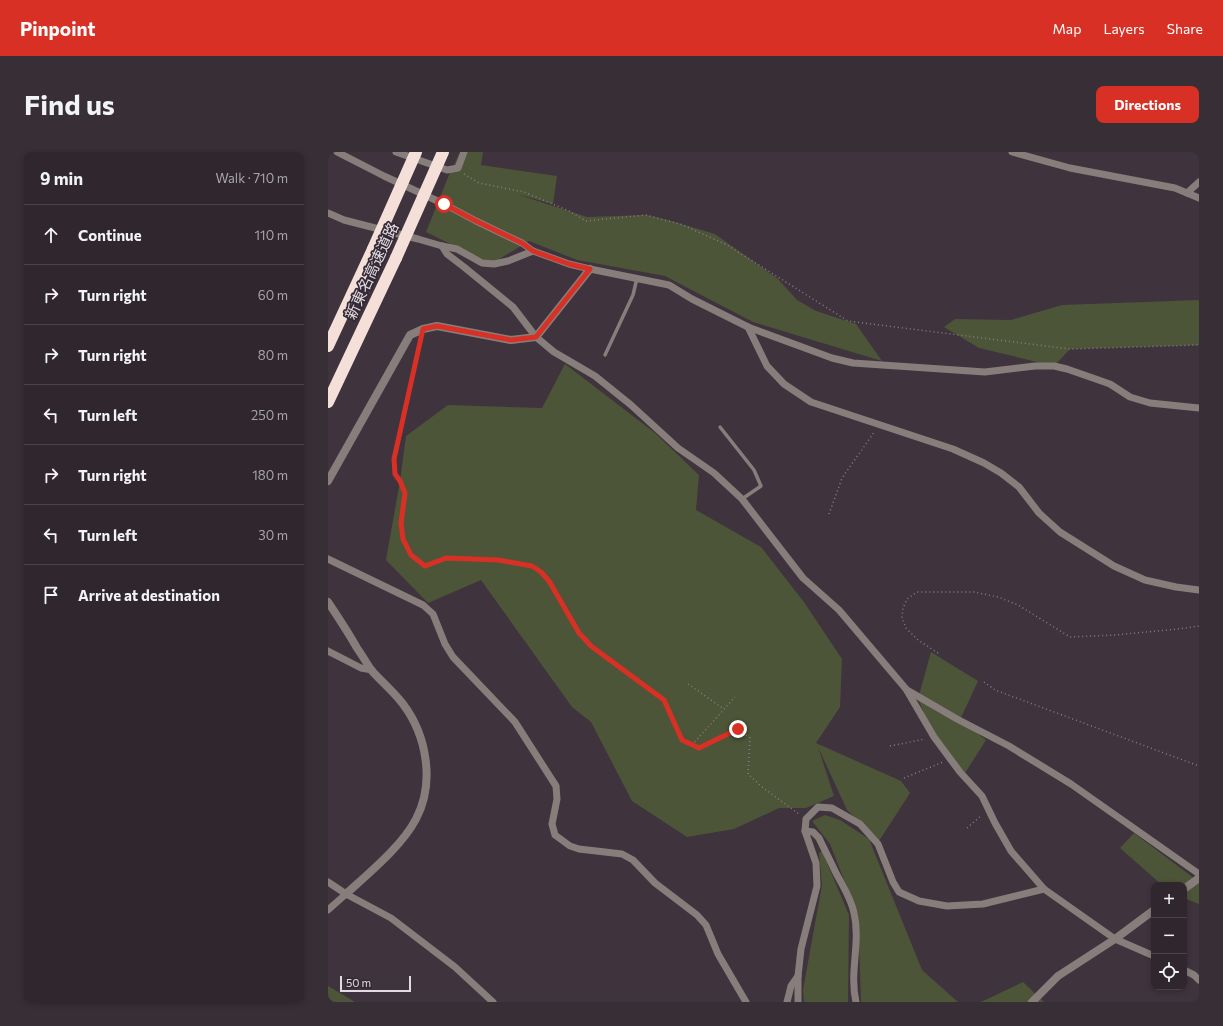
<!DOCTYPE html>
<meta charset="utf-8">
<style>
:root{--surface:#2f262e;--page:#372e36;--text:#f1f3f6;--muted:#a7a5aa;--line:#4a434a;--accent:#d93025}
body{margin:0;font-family:Commissioner,"Noto Sans JP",sans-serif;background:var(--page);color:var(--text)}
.controls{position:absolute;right:12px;bottom:12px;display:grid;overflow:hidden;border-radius:8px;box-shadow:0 2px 6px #0003}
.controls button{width:36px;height:36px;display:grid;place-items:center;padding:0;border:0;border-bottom:1px solid var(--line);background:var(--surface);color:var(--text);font:20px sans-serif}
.scale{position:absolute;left:12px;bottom:10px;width:71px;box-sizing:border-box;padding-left:4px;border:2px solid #e2dbe2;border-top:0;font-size:11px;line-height:14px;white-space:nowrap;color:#e2dbe2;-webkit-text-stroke:3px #342934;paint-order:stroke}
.stop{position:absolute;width:12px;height:12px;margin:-9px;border:3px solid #d93025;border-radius:50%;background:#fff}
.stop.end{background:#d93025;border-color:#fff;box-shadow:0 1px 4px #0008}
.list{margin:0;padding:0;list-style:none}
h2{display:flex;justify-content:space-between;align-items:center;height:52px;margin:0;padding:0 16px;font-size:17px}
h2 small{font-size:13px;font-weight:400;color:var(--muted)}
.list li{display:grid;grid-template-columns:26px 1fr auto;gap:12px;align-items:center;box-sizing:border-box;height:60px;padding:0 16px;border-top:1px solid var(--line)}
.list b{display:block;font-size:15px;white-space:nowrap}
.list em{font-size:13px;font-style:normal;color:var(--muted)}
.icon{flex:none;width:22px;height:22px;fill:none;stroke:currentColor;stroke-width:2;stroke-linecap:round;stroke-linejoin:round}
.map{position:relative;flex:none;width:871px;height:850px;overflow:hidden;border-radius:8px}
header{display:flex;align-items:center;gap:24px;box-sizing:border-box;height:56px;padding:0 20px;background:var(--accent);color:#fff}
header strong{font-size:19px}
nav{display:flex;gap:22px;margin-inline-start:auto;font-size:14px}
.intro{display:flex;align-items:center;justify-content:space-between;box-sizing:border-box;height:96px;padding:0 24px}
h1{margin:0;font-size:28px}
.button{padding:10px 18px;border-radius:8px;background:var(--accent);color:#fff;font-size:14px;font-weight:700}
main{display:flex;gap:24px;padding:0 24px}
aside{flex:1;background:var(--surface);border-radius:8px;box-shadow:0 2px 6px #0003}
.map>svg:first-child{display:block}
</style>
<header>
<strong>Pinpoint</strong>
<nav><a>Map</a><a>Layers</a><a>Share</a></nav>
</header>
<div class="intro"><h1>Find us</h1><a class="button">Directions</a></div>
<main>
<aside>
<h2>9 min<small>Walk · 710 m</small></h2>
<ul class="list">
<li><svg class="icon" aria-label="ahead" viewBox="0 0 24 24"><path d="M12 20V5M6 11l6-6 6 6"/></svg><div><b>Continue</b></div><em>110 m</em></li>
<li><svg class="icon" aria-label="right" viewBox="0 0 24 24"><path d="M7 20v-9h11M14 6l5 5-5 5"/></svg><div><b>Turn right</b></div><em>60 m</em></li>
<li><svg class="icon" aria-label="right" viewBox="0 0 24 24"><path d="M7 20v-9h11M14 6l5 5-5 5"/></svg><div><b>Turn right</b></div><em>80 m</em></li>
<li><svg class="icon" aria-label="left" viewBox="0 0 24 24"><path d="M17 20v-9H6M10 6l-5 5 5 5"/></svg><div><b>Turn left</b></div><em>250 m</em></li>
<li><svg class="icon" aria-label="right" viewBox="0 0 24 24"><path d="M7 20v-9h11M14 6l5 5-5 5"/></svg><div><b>Turn right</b></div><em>180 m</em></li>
<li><svg class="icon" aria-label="left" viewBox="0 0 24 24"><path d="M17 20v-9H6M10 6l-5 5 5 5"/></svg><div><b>Turn left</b></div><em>30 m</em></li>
<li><svg class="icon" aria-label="arrive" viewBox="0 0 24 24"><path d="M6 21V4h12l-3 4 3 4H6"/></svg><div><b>Arrive at destination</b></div></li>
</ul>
</aside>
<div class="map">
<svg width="871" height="850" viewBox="0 0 871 850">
<rect width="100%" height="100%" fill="#3f333e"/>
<g fill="#4d5538">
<polygon points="132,0 155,0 153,13 229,24 225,52 188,42 259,65 318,63 340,68 387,82 450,127 469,148 488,159 528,172 554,209 425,170 337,124 249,108 201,89 163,112 98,80 121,23"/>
<polygon points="871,148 871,193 742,197 726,214 651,196 616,175 627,167 683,168 734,153"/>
<polygon points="237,212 327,281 371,323 368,358 433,395 476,450 514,507 512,555 488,591 573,629 582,641 551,689 519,658 490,595 506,644 478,656 451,656 406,677 359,685 304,649 263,570 244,555 153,428 100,451 58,408 72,329 78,284 120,253 214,256"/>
<polygon points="603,500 650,529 632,568 658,588 637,621 603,577 590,547"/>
<polygon points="497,663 512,668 541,687 594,818 630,850 533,850 530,763 502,692 484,669"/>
<polygon points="806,681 871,730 871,752 856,746 856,733 834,733 792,696"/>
<polygon points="494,699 521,763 520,850 476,850 475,838 494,733 491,701"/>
<polygon points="695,830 716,850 653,850"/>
<polygon points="0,834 27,850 0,850"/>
</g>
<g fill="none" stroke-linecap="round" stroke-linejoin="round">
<g stroke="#877d87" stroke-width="1.5" stroke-dasharray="1 3" stroke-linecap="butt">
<polyline points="136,22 151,31 196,40 241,59 258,69 318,63 355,73 399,93 520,169 742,197 871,193"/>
<polyline points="92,189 65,307 67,322 72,329 77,341 73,371 75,387 83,403 97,414 118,406 170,408 204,415 213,420 221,429 251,481 263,494 336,548 354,588 371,596 410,577 422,586 420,622 434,635 471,662"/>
<polyline points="501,362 514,326 547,279"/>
<polyline points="610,501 590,488 578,476 574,466 575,456 579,447 589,440 646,440 670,445 690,453 742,485 787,483 850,477 871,474"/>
<polyline points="656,530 667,538 871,614"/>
<polyline points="360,532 396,557"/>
<polyline points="364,593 407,545"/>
<polyline points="562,594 597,587"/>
<polyline points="576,626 615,610"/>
<polyline points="639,676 654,663"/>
</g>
<g stroke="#877e7b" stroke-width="3.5">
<polyline points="277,203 305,143 309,126"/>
<polyline points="392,275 426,318 433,334 414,347"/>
</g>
<g stroke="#877e7b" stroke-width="7">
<polyline points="9,0 56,24 116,52 148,69 194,91 205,99 241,112 262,117 341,133 364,147 420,175 504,206 525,211 657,220 707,214 726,214 739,217 782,232 802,245 822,251 871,256"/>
<polyline points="68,0 119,18 130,16 136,0"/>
<polyline points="684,0 742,16 847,36 859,41 871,30"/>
<polyline points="859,41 871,46"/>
<polyline points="0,61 16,68 90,87 114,94 129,97 154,111 166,112 180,109 205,99"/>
<polyline points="114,94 119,102 136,115 185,155 208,185 226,200 267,224 303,253 350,296 386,321 414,347 475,426 511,458 578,537 606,585 632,620 654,644 667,671 683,699 716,737 787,787 826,804"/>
<polyline points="420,175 439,214 456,232 483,250 625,297 656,311 673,321 691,335 711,361 732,380 786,414 817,428 848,435 871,438"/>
<polyline points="0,407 95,453 105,462 117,492 125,505 187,570 228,634 229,647 224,672 227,683 242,694 251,697 294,702 305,708 327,731 369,763 378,773 390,802 418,850"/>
<polyline points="0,499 33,516 44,518"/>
<polyline points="579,538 629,567 681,594 743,632 871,722"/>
<path d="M477 679 485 680 491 686C496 697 502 708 507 719 514 733 523 746 526 761 533 790 521 820 528 850"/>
<polyline points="0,730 18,742 63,766 127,815 165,850"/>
<polyline points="0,758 18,742"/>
<polyline points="856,818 866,823 871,828"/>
<polyline points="459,850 463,834 470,824"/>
<polyline points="470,850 470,824 473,797 489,734 488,711 477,679 478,667 490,655 504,656 532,672 550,692 565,730 571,740 591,749 619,754 655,752 716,737"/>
</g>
<g stroke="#877e7b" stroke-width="8">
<polyline points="0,329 82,183 95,177 109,174 183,188 208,185 262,117"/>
<path d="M0 450C10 465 20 480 29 496 34 503 39 512 44 519 54 530 66 540 75 552 99 584 107 631 88 667 74 694 41 721 18 742"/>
<polyline points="856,737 871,726"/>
<polyline points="704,850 730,824 787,787 826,758"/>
</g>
<g stroke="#f4e0d9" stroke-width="12">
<polyline points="0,194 45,97"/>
<polyline points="0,250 68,106"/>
</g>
<g stroke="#f4e0d9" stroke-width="12">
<polyline points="45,97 88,0"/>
<polyline points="68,106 115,0"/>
</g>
</g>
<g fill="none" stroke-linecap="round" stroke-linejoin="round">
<polyline stroke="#d93025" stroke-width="5" points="116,52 148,69 194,91 205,99 241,112 262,117 208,185 183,188 109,174 95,177 66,307 67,322 72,329 77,341 73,371 75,387 83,403 97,414 118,406 170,408 204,414 213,420 221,429 251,481 263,494 336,548 354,588 371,596 410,577"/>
</g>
<g text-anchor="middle" stroke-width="3.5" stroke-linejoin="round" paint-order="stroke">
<g font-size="15" fill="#e2dbe2" stroke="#342934">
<text transform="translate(44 119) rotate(-65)" y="5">新東名高速道路</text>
</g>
</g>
</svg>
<div class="controls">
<button>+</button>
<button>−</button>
<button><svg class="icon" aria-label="locate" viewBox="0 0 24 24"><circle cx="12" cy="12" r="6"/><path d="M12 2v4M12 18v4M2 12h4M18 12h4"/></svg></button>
</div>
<div class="scale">50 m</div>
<div class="stop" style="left:116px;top:52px"></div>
<div class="stop end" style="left:410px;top:577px"></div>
</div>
</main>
